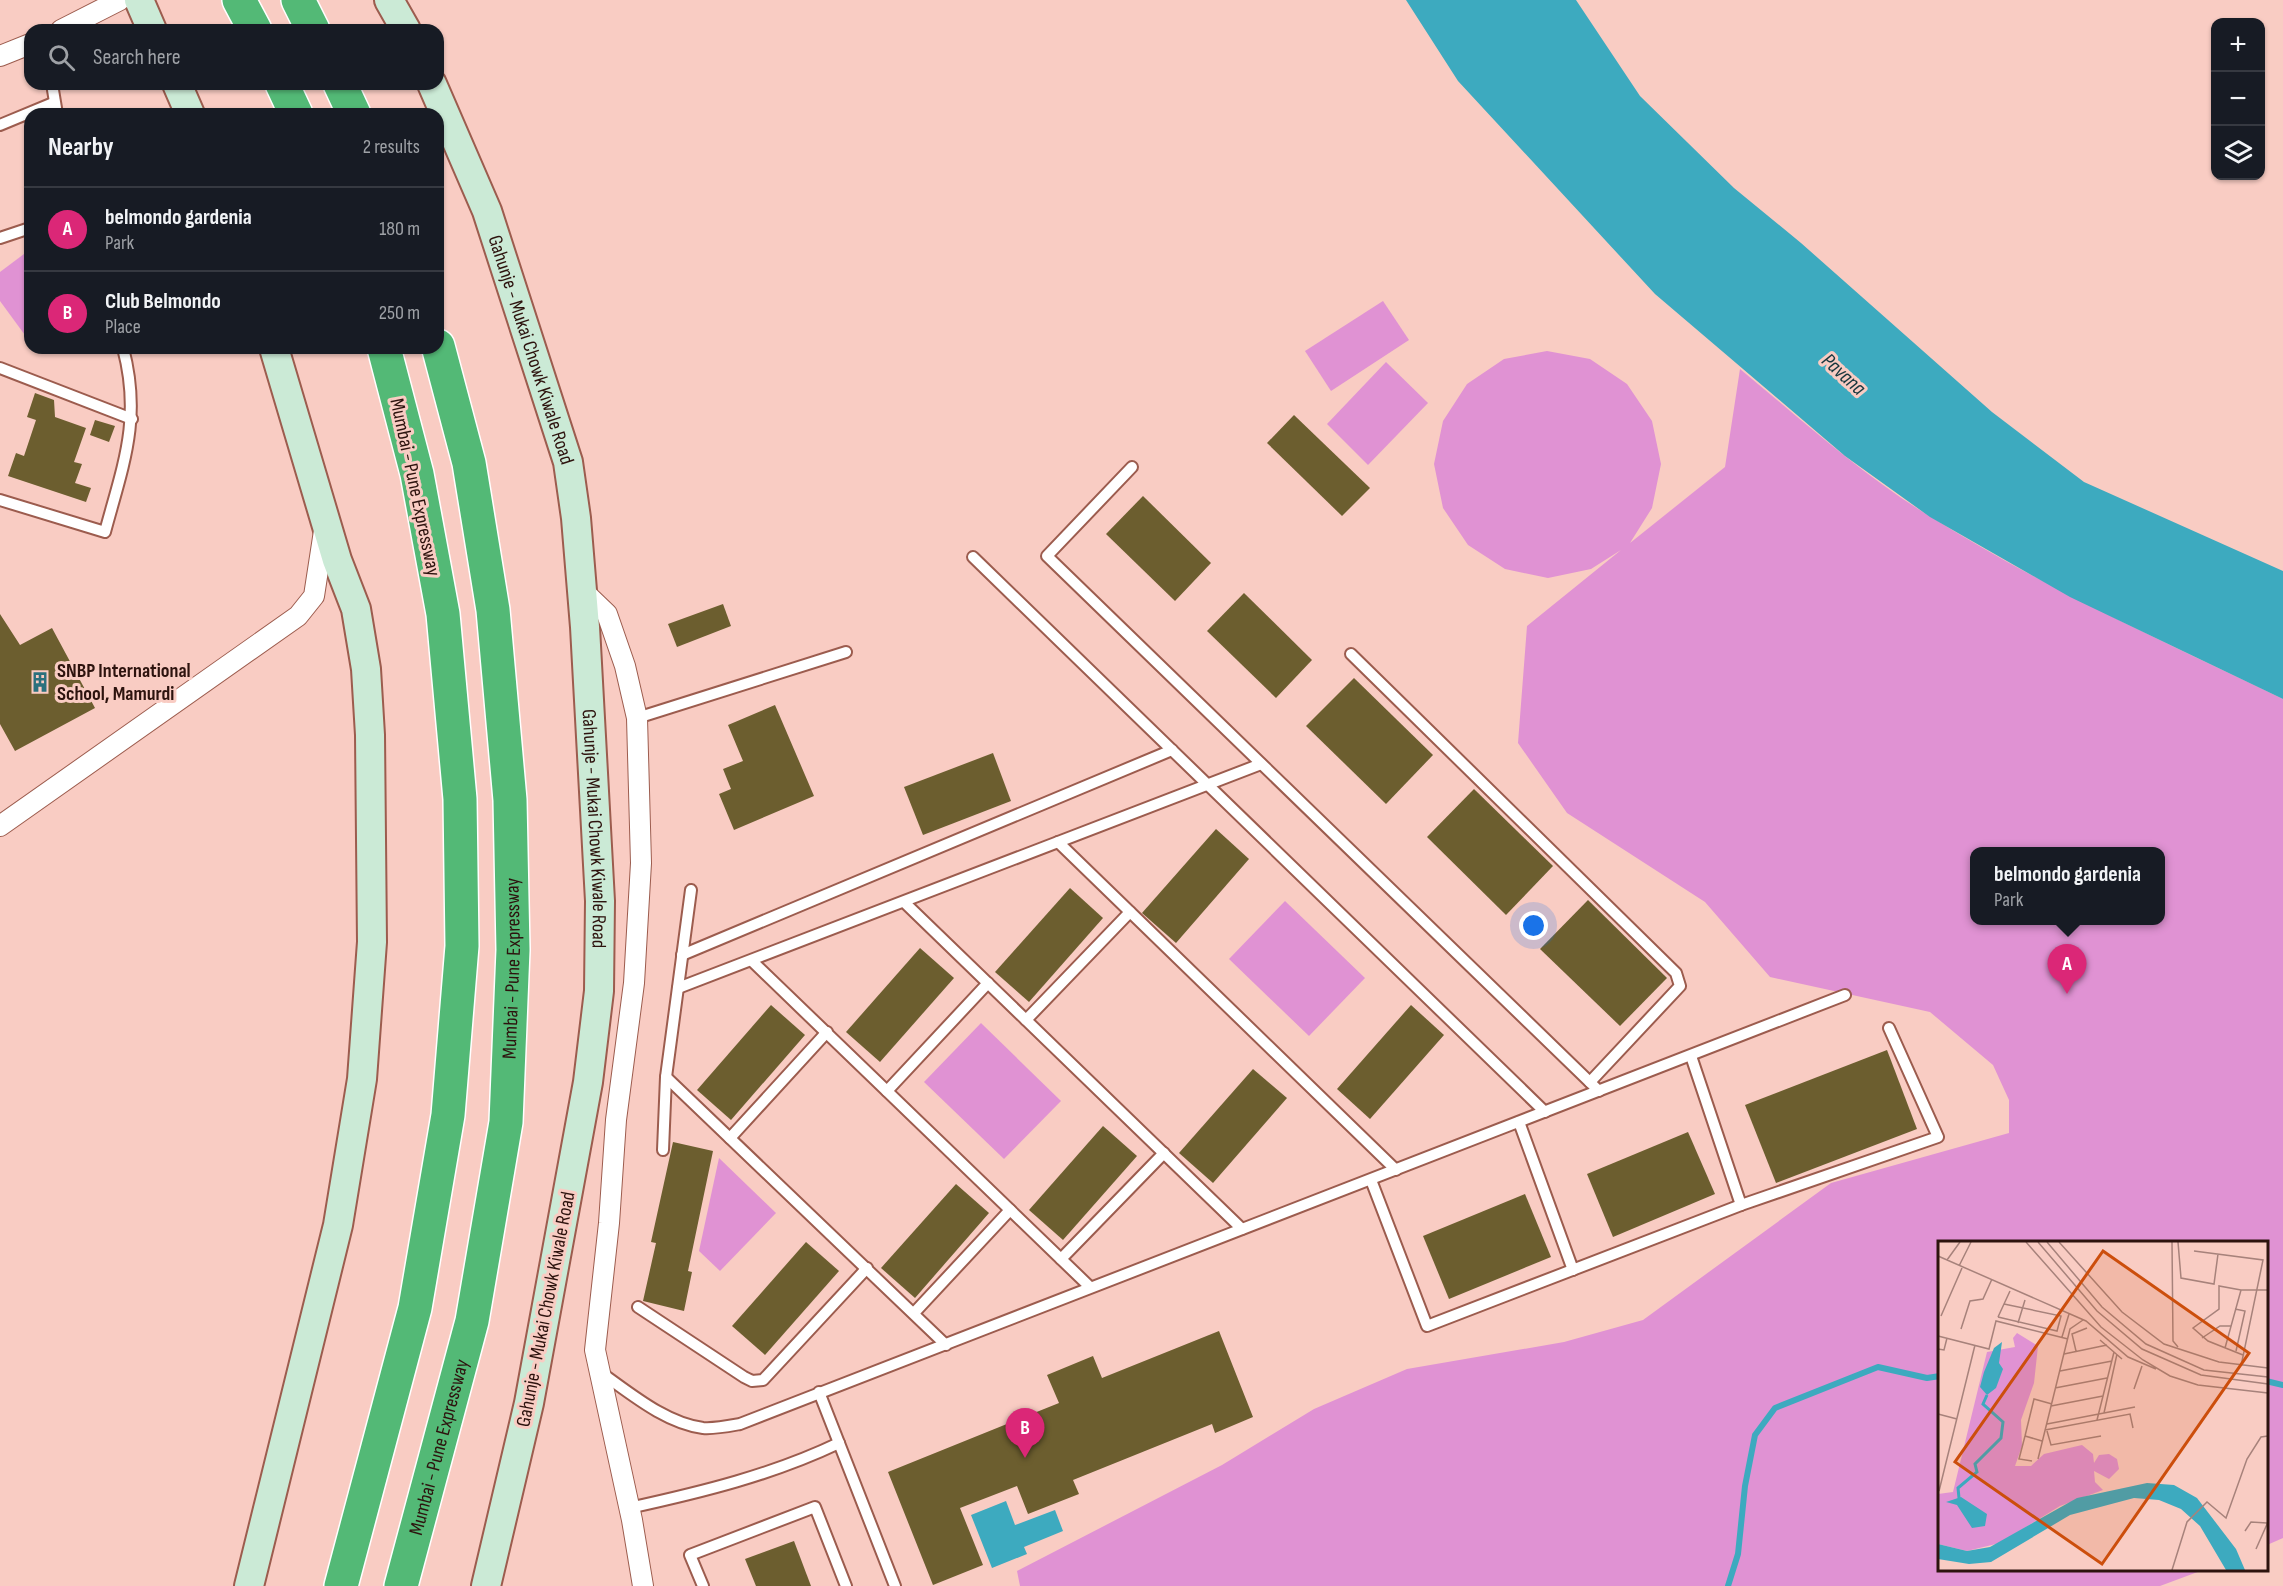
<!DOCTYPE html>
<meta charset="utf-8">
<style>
:root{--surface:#171b24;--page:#20242c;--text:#f1f3f6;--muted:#9ea1a6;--line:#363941;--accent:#db2777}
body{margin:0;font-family:"Sofia Sans Condensed",sans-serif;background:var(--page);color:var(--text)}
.controls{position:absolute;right:18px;top:18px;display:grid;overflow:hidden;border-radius:12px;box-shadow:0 2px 4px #0004}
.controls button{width:54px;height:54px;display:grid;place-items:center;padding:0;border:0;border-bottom:2px solid var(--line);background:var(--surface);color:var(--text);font:30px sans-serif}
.you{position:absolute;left:1534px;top:926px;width:21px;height:21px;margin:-15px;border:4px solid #fff;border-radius:50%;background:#1a73e8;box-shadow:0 0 0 9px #1a73e833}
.badge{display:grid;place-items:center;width:39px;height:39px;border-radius:50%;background:var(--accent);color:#fff;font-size:20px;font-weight:700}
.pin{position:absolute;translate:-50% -50px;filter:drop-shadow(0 2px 3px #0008)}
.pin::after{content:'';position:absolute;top:32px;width:21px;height:18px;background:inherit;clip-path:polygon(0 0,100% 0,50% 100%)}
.popup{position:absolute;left:1970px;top:847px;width:195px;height:78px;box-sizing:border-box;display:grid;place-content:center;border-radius:12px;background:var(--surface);filter:drop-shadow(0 2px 4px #0005);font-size:20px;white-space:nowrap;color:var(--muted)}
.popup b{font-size:22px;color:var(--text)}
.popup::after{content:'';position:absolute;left:50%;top:100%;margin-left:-12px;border:12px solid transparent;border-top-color:var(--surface)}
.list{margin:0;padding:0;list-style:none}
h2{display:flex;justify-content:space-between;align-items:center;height:78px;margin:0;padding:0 24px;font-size:26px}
h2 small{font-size:20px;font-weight:400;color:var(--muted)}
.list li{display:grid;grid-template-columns:39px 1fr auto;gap:18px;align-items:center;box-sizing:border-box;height:84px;padding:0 24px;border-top:2px solid var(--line)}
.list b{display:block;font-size:22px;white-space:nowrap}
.list p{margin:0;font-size:20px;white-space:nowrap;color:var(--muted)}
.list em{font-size:20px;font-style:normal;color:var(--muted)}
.icon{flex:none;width:33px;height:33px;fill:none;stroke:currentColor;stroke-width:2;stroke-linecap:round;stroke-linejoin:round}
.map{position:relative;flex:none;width:2283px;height:1586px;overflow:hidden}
.search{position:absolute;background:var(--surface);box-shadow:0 2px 4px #0004;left:24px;top:24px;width:420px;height:66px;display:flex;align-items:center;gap:15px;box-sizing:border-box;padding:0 21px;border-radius:18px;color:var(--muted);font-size:22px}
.panel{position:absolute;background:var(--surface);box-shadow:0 2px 4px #0004;left:24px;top:108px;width:420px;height:246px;border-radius:18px}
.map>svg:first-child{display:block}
</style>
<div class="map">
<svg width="2283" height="1586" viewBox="0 0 2283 1586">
<rect width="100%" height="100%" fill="#f9ccc3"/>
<g fill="#e092d3" fill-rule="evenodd">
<polygon points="28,251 30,253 30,342 0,301 0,272"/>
<polygon points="1383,301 1409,340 1331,391 1305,351"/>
<path d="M1547 351 1590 359 1627 384 1652 421 1661 464 1652 508 1630 543 1725 467 1740 369C1802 420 1862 475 1931 517 2043 587 2164 642 2283 699V1538L2267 1545 2266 1242H1940V1570H2203L2160 1586H1020L1017 1571 1222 1465 1314 1409 1407 1369 1564 1342 1643 1320 1831 1183 2009 1133V1100L1993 1065 1930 1012 1770 977 1705 902 1567 813 1518 743 1527 626 1621 550 1591 569 1548 578 1505 569 1468 545 1443 508 1434 464 1443 421 1467 384 1504 359ZM1974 852H2160V920H1974Z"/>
<polygon points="1386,362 1428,403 1368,465 1327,424"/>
<polygon points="1285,901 1365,978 1309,1036 1229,959"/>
<polygon points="981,1023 1061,1101 1004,1159 924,1082"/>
<polygon points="719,1158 776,1213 720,1271 699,1251"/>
</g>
<g fill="#3daabf">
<polygon points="1406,0 1576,0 1640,96 1734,188 1801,243 1992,412 2084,482 2283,571 2283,699 2070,597 1930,517 1845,456 1655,294 1458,81"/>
<polygon points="1006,1501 1015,1525 1055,1510 1063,1531 1024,1547 1027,1554 992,1568 971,1515"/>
</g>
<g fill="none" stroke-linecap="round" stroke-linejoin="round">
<g stroke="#3daabf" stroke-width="6">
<polyline points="2266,1381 2283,1385"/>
<polyline points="1728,1586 1738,1554 1745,1486 1755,1435 1775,1408 1878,1367 1927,1378 1940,1376"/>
</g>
</g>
<g fill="#6c5e2f">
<polygon points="35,393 54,400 55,417 86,428 74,462 82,464 75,483 91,488 86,502 8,476 16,453 24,456 36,420 27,417"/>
<polygon points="1294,415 1370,488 1342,516 1267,443"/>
<polygon points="95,420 115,426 109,442 90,435"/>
<polygon points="1143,496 1211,563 1175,601 1106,534"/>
<polygon points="1244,593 1312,660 1276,698 1207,631"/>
<polygon points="723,604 731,626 677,647 668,624"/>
<polygon points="0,614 20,645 52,628 95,708 15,751 0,724"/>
<polygon points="1354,678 1433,755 1386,804 1306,726"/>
<polygon points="775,705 814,796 734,830 719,794 731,789 723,769 743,761 728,725"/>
<polygon points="993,753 1011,801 923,835 904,787"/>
<polygon points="1474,789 1553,866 1506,915 1427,837"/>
<polygon points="1216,829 1249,859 1176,943 1142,913"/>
<polygon points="1070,888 1103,918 1029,1002 995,972"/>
<polygon points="1588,900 1667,978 1620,1026 1540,949"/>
<polygon points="920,948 954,978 880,1062 846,1032"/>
<polygon points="771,1005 805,1035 731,1120 697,1090"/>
<polygon points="1411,1005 1444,1035 1370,1119 1337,1089"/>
<polygon points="1887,1050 1917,1129 1776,1183 1745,1105"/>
<polygon points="1253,1069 1287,1098 1213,1183 1179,1153"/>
<polygon points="1103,1126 1137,1156 1063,1240 1029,1210"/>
<polygon points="1688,1132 1715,1194 1613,1237 1587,1174"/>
<polygon points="673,1142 713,1151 688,1271 692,1272 684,1311 643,1301 656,1243 651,1242"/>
<polygon points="956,1184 989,1213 915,1298 881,1268"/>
<polygon points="1525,1194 1551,1257 1449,1299 1423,1236"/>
<polygon points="806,1242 839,1271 765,1355 732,1326"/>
<polygon points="1219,1331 1253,1417 1215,1433 1212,1424 1073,1480 1079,1494 1028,1514 1017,1486 960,1508 983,1565 933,1585 888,1472 1059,1403 1047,1375 1093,1356 1102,1378"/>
<polygon points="794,1541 811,1586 756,1586 745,1559"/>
</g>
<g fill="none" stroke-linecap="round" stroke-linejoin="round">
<g stroke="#9c5c4e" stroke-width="14">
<g id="lane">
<polyline points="52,84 57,114"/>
<polyline points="0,125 53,103"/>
<polyline points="0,238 30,228"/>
<polyline points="0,368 132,419"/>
<polyline points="1132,467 1047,556 1599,1091"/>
<path d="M0 500 105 532C123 465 142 419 123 348"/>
<polyline points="973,557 1545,1112"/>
<polyline points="1351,654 1676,973 1680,986 1590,1082"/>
<polyline points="637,718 846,652"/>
<polyline points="1058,842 1396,1170"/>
<polyline points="904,902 1242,1229"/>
<polyline points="682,955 1172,750"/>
<polyline points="752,961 1090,1287"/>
<polyline points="678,988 1261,764"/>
<polyline points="1026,1020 1130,912"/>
<polyline points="1691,1056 1741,1205 1938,1137 1889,1028"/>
<polyline points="666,1077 946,1345"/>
<polyline points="887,1091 988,983"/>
<polyline points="1519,1122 1573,1270"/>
<polyline points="730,1138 827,1032"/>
<polyline points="663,1150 666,1077 691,890"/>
<polyline points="1371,1180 1427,1326 1741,1205"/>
<polyline points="1061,1259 1164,1153"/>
<polyline points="638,1307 744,1377 752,1381 763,1380 867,1268"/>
<polyline points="914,1313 1010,1210"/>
<path d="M600 1372C630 1393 665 1423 703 1428 714 1429 729 1426 740 1424L1845 995"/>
<polyline points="819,1392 895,1586"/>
<path d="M629 1508C702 1492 772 1475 839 1443"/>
<polyline points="703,1586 690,1555 815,1507 846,1586"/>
</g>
</g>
<g stroke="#9c5c4e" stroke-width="22">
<g id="street">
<polyline points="61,30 120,0"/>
<polyline points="0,56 30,44"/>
<polyline points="582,590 607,614 625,666 637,718 641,863 634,983 616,1120 609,1223 595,1350 632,1520 643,1586"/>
<polyline points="0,826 298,616 314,596 324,531"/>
</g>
</g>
<g stroke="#9c5c4e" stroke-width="32">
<g id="secondary">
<polyline points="139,0 152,30"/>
<polyline points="389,0 406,30"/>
<polyline points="177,84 190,114"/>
<path id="s1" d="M432 84 487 211 568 462 576 518 585 627 600 901 599 991 588 1082 529 1403 486 1586"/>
<polyline points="249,1586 338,1225 362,1079 372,942 370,735 366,669 356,609 337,560 274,348"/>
</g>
</g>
<g stroke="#fff" stroke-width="36">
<g id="highway">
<polyline points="239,0 255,30"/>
<polyline points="298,0 313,30"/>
<polyline points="282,84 296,114"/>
<polyline points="340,84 354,114"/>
<polyline points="341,1586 415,1308 448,1115 462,946 460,799 443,614 417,474 384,348"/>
<path id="s2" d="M401 1586 472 1321 506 1122 513 950 510 800 493 610 469 463 438 346"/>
</g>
</g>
<use href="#lane" stroke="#fff" stroke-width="10"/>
<use href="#street" stroke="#fff" stroke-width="20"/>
<use href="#secondary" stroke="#cbead6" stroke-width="28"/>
<use href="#highway" stroke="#53b976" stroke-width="33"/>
</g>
<defs>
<g id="building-bare" transform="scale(1.62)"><path d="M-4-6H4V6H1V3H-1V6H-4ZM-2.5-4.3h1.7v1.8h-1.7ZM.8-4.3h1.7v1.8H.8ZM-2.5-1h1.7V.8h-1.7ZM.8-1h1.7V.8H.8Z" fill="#2a707d" stroke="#f9ccc3" stroke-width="2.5" paint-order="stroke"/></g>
</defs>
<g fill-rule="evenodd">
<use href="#building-bare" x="40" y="682"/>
</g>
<g text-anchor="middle" stroke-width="6" stroke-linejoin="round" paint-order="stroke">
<g font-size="20" fill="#2d130e" stroke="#f9ccc3">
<text dy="7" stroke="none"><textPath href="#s1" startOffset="284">Gahunje - Mukai Chowk Kiwale Road</textPath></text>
<text transform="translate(416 487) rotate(78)" y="7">Mumbai - Pune Expressway</text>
<text dy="7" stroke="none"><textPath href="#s1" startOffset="770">Gahunje - Mukai Chowk Kiwale Road</textPath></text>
<text dy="7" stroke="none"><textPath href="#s2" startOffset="630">Mumbai - Pune Expressway</textPath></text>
<text transform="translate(545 1309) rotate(-79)" y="7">Gahunje - Mukai Chowk Kiwale Road</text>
<text dy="7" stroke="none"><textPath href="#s2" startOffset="144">Mumbai - Pune Expressway</textPath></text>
</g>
<g font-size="20" font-weight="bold" fill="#2d130e" stroke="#f9ccc3" text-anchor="start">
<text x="57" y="677">SNBP International<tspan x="57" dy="23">School, Mamurdi</tspan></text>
</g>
<g font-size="21" font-style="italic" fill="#17373e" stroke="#f9ccc3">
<text transform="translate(1844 374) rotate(42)" y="7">Pavana</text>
</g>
</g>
<g transform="translate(1938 1241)">
<rect width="330" height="330" fill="#f9ccc3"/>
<path d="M79 92 100 105 96 142 83 179 84 205 77 225H93L106 213 144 204 155 213 156 222 161 214 171 213 179 218 181 228 171 238 156 230 157 241 165 249 122 265 62 302 29 310 0 303V253L15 251 49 111 77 106 75 97Z" fill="#e092d3"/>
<path d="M64 101 61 122 65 128 58 147 49 154 42 146 46 131 56 107ZM209 242 236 244 259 257 298 308 307 329H288L262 285 243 268 221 259 196 257 132 274 53 321 31 323 0 318V303L29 310 52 306 139 257ZM23 256 49 273 47 285 34 287 19 264 8 261Z" fill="#3daabf"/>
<path fill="none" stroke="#3daabf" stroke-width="3" d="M21 257 20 247 39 231 37 223 63 197 65 181 45 163 49 154"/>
<path fill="none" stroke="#a7827b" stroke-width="1.5" d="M88 1 163 86 205 119 232 135 260 144 330 152M100 1 159 70 204 108 263 134 330 143M109 1 164 66 208 103 266 129 330 136M121 1 184 71 226 103 281 121 330 127M234 1 235 100 240 106M240 1 243 37 276 43 280 13M256 10 325 19 303 125M0 15 148 80 190 116 218 128M9 19 22 1M21 25 33 1M303 49 281 45V68L255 87 270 100 305 114M297 68 307 70 298 110M3 75 24 27M60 76 119 90 123 75 66 63M60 76 72 50M80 82 87 59M23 88 32 60 45 58 54 38M0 95 51 108 58 80 130 98M124 96 131 73M264 97 282 85H293M162 99 184 118M287 107 303 49H330M0 108 6 109 9 97M138 110 134 93 149 87M126 113 169 104M122 130 174 120M117 147 169 137M196 148 204 125M113 165 165 155M166 172 179 113M0 173 19 178M159 179 176 111M109 183 197 166M107 189 192 173 195 187M109 190 113 204 163 195M87 195 96 158 114 163M100 218 132 88 145 79M94 220 81 218 87 195 104 200M1 250 37 104M307 290 313 281 329 282M318 308 330 281M234 329 249 281 269 261 288 277 309 218 323 196 330 195"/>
<path fill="#cc4e0c" fill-opacity="0.15" stroke="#cc4e0c" stroke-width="3" d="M165 10 311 112 164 323 17 221Z"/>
<rect width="330" height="330" fill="none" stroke="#2d130e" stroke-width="3"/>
</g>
</svg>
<div class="controls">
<button>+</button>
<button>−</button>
<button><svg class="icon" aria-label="layers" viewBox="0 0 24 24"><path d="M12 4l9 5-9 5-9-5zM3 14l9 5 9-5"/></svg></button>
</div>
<div class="you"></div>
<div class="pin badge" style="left:2067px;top:994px">A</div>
<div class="popup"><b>belmondo gardenia</b>Park</div>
<div class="pin badge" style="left:1025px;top:1458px">B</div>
<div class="search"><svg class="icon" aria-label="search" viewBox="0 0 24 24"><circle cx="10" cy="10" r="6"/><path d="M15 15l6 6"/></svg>Search here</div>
<section class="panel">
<h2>Nearby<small>2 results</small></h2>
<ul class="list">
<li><span class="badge">A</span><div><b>belmondo gardenia</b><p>Park</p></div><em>180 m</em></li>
<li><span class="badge">B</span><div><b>Club Belmondo</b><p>Place</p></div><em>250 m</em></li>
</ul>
</section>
</div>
